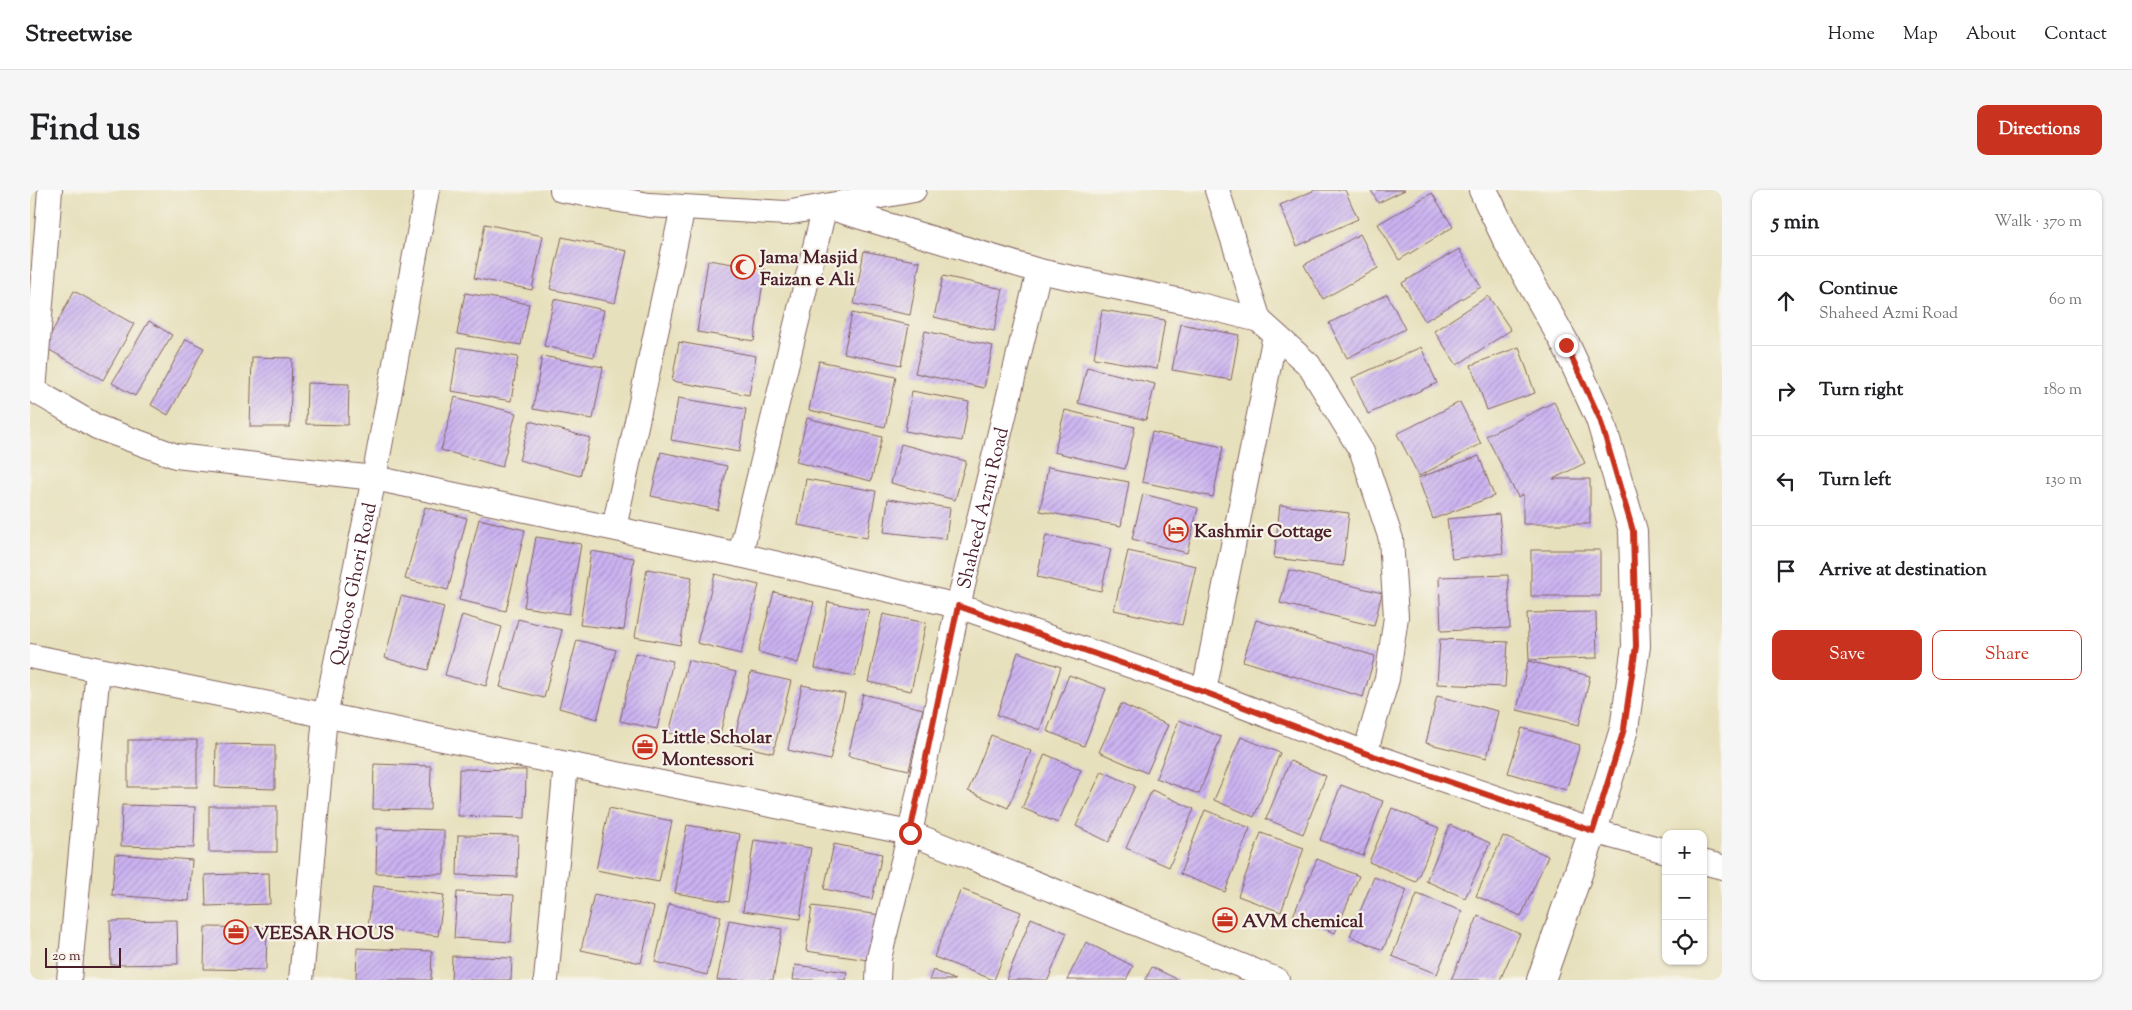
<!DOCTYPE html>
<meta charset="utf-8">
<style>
:root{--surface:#fff;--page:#f6f6f6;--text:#202124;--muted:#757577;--line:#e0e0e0;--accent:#c8321e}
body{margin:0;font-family:"Sorts Mill Goudy",serif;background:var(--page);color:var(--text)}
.controls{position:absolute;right:15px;bottom:15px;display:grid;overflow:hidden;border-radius:10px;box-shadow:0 1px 4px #0004}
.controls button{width:45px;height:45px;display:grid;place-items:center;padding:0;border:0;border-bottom:1px solid var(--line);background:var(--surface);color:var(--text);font:25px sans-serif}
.scale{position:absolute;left:15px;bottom:12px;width:76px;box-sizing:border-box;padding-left:5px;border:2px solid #4a1f2b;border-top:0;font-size:14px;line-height:18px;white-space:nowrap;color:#4a1f2b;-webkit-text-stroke:4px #f7f3e8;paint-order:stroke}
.stop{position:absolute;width:15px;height:15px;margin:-11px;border:4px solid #c8321e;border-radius:50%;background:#fff}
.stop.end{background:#c8321e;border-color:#fff;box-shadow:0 1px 5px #0008}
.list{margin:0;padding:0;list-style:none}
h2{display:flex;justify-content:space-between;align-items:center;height:65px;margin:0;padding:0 20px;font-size:21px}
h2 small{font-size:16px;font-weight:400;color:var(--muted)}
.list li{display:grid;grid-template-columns:32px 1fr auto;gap:15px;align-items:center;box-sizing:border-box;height:90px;padding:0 20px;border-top:1px solid var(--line)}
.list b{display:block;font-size:19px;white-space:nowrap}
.list p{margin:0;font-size:16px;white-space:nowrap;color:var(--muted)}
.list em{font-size:16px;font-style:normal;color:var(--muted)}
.actions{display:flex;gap:10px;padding:15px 20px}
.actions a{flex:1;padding:11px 0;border:1px solid var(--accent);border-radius:10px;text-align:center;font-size:18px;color:var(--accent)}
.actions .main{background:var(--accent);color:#fff}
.icon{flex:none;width:28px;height:28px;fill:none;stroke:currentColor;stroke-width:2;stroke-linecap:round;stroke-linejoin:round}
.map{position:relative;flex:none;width:1692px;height:790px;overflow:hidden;border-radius:10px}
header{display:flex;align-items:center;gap:30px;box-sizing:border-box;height:70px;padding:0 25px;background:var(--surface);border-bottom:1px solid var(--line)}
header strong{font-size:24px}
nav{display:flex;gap:28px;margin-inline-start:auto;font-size:18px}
.intro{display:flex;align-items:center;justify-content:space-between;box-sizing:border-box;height:120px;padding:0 30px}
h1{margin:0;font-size:35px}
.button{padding:12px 22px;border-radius:10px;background:var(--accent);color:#fff;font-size:18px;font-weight:700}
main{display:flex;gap:30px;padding:0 30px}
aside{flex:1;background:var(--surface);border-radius:10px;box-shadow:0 1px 4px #0004}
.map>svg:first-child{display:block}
</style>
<header>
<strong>Streetwise</strong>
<nav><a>Home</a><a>Map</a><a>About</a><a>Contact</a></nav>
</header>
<div class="intro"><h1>Find us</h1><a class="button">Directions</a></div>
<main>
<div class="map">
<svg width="1692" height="790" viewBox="0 0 1692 790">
<defs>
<pattern id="building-hatch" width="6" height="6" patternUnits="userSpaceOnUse" patternTransform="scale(1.25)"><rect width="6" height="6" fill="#cbb3f2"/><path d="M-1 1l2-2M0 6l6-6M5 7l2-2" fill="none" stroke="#a791c4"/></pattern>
</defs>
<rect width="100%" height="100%" fill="#f7f3e8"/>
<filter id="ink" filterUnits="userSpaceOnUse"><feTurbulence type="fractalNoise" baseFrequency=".02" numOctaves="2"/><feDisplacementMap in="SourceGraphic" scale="10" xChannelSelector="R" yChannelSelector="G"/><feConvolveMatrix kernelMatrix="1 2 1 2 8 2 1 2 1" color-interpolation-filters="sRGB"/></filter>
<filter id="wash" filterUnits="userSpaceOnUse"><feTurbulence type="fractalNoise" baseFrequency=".0096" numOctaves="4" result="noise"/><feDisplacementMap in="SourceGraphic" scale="20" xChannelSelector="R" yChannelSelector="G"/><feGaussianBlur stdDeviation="1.12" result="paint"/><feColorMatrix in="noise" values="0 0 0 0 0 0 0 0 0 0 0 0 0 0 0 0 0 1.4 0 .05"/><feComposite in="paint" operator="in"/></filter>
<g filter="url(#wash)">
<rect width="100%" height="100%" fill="#e7e0bc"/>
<g id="blocks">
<g fill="url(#building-hatch)">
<polygon points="1285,0 1315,0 1328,29 1267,56 1250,15"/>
<polygon points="1341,0 1375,0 1348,13"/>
<polygon points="1402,3 1423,37 1369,70 1348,34"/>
<polygon points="455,34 513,46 502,100 444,88"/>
<polygon points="1330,44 1348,78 1293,109 1274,75"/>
<polygon points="532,47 597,61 585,113 520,99"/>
<polygon points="1429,59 1451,97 1395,131 1372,93"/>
<polygon points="834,61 890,72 880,125 824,114"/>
<polygon points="678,70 735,79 724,151 667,142"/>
<polygon points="913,86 973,99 964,141 904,127"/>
<polygon points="44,101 104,134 73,190 14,157"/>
<polygon points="435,103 499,114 491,155 427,144"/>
<polygon points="1357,104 1375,139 1317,168 1299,133"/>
<polygon points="1458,106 1481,140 1427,175 1404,141"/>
<polygon points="524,109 574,120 564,167 514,156"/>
<polygon points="1072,120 1135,130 1127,179 1064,168"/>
<polygon points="822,123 879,135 871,175 814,163"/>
<polygon points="119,131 142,145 105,206 82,193"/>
<polygon points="1151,134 1209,145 1201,190 1142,180"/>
<polygon points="895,141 963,156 954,198 885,183"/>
<polygon points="156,149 174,158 138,225 121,215"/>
<polygon points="649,152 726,166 719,205 642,191"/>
<polygon points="428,157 488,167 481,211 421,201"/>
<polygon points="1391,157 1407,193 1338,224 1322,188"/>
<polygon points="1489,157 1505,203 1457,220 1441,175"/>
<polygon points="512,166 573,177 563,229 503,219"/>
<polygon points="222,167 262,168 260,237 220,237"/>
<polygon points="789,171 866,187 855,237 779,220"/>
<polygon points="1057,177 1125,194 1116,230 1048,213"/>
<polygon points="277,193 319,194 318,235 276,234"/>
<polygon points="882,201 939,212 932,251 875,241"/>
<polygon points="425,207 486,223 472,277 411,260"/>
<polygon points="648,208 716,219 709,262 641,250"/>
<polygon points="1430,212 1451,254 1389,286 1367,244"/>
<polygon points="1524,212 1555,273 1523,289 1560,289 1560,334 1493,334 1493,304 1488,307 1456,246"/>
<polygon points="1035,220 1105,237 1095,279 1024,262"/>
<polygon points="777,228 852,247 841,291 766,272"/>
<polygon points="500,231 560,248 550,286 489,270"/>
<polygon points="1122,242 1193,257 1183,307 1112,292"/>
<polygon points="871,254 936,271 925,310 861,293"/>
<polygon points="631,262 697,276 688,320 621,306"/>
<polygon points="1449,266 1464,306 1403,329 1388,288"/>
<polygon points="1018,277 1099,292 1091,336 1010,321"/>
<polygon points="776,289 846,301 837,348 768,335"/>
<polygon points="1113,304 1168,318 1157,363 1102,349"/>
<polygon points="858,309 920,318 916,349 854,342"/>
<polygon points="1250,315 1319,323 1313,376 1244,368"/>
<polygon points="395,317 437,328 418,400 375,389"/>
<polygon points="1469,324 1473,363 1422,369 1417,329"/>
<polygon points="449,329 495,340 476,421 429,410"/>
<polygon points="1016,345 1081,359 1071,401 1007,387"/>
<polygon points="506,347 551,354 539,424 494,417"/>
<rect x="1501" y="360" width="69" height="46"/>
<polygon points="561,361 604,368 594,440 550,435"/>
<polygon points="1098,361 1166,376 1152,435 1084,420"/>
<polygon points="617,379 662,387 650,455 605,447"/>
<polygon points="1259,380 1352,403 1344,436 1250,413"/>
<polygon points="685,384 729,395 711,464 667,453"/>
<polygon points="1478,385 1480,438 1411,441 1409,387"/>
<polygon points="744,402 784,412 768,473 728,462"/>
<polygon points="371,406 414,417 398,480 355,468"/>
<polygon points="798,412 839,420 825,486 785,478"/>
<polygon points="1566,422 1567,468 1499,470 1497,423"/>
<polygon points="853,424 896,433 881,501 838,492"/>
<polygon points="432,425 472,437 456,496 415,485"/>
<polygon points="488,429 532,440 514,508 470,497"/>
<polygon points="1226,430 1345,466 1333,507 1213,471"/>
<polygon points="1410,449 1478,452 1475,497 1407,494"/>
<polygon points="547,450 586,460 567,529 529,518"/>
<polygon points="988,462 1031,477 1010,540 967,525"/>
<polygon points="605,463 643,471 627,539 590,531"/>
<polygon points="658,470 706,482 687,555 639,543"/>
<polygon points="1498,471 1560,486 1549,535 1487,520"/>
<polygon points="721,482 761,491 743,563 703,554"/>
<polygon points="1039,485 1076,499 1054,556 1017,541"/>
<polygon points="772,495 815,504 800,570 758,560"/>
<polygon points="833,504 893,519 879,580 818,566"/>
<polygon points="1407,506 1468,521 1457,568 1396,553"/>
<polygon points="1091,514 1138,535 1117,583 1069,562"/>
<polygon points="1149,530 1191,547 1169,604 1126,588"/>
<polygon points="1492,538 1550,555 1536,600 1478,583"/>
<polygon points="961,545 1001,561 978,618 938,601"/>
<polygon points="1211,547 1250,563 1224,627 1184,610"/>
<rect x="98" y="550" width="69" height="47"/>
<polygon points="186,554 245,555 245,599 185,597"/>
<polygon points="1015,564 1051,580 1028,633 992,618"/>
<polygon points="1260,571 1296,586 1273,644 1236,629"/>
<polygon points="344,574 401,576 400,620 343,619"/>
<polygon points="429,579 496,580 495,628 428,626"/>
<polygon points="1072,581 1105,596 1079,652 1046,636"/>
<polygon points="1311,595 1353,611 1333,666 1290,650"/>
<polygon points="1122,600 1164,619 1139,677 1096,658"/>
<polygon points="92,615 165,617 164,658 91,656"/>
<rect x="179" y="616" width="68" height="46"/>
<polygon points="579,618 642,631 629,692 566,680"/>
<polygon points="1362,618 1409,638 1386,692 1339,672"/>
<polygon points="1175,620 1220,638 1195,702 1150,684"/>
<polygon points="657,635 710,644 699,712 645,703"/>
<polygon points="1420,635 1460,653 1435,708 1396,691"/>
<polygon points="347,638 414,640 414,684 346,683"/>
<polygon points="1231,643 1274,658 1251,722 1208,706"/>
<polygon points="428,645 488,646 487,687 427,685"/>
<polygon points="1473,646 1518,666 1491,726 1446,706"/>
<polygon points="724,650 781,658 770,729 713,721"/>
<polygon points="804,654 852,664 842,709 794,699"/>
<polygon points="85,664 162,670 159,711 82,705"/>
<polygon points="1287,669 1329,686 1305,743 1263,726"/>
<polygon points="239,683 240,714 176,716 175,685"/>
<polygon points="1344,687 1377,700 1353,760 1320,746"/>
<polygon points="343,696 414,705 408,746 338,737"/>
<polygon points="931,699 991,722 964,790 904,767"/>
<polygon points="427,702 484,705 481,752 424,748"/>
<polygon points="564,704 624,717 611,773 551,760"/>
<polygon points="1387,704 1432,721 1407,784 1362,766"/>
<polygon points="639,714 691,726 677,785 625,772"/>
<polygon points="782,716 851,725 845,771 776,761"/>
<polygon points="1448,726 1490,744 1470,790 1421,790"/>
<polygon points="1001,728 1037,743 1018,790 976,790"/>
<polygon points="147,730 148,774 81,775 80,731"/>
<polygon points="699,730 752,739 743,790 687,790"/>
<polygon points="175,737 237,738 236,780 174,779"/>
<polygon points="1056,752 1103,776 1096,790 1037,790"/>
<polygon points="327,758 402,761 401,790 326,790"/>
<polygon points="422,766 482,768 481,790 421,790"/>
<polygon points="765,775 817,782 816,790 763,790"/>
<polygon points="1122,777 1149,790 1115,790"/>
<polygon points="903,780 925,790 899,790"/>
</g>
</g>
</g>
<g filter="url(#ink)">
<use href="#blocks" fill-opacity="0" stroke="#81635e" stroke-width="1"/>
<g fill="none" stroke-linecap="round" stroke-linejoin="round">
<g stroke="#81635e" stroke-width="26">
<g id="minor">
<polyline points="532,0 619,15 756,23 884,0"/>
<polyline points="1187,0 1229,130"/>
<polyline points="0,198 67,237 146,266 344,288 710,365 928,416 1174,501 1335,563 1563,641 1636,661"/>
<polyline points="4,201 20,0"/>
<polyline points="584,338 653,17"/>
<polyline points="710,365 795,16 1009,81 1166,114 1229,130 1279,175 1332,262 1361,349 1366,427 1357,489 1335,563"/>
<polyline points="0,466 880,643 1247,790"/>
<polyline points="1174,501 1245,145"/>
<polyline points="1673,672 1692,677"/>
<polyline points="39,790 68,480"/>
<path id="s1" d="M271 790 295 526 344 288 397 0"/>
<polyline points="516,790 536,574"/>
<path id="s2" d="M848 790 849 768 880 643 928 416 1009 81"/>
</g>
</g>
<g stroke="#81635e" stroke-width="30">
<polyline id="tertiary" points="1453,0 1478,52 1536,155 1570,229 1603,341 1606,456 1594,539 1563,641 1511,790"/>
</g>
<use href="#minor" stroke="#fff" stroke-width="24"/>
<use href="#tertiary" stroke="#fff" stroke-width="28"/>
</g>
</g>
<g fill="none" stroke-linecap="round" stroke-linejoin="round" filter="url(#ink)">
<polyline stroke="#c8321e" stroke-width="6" points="880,643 928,416 1174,502 1335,563 1563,641 1594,539 1606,456 1603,341 1570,229 1536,155"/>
</g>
<defs>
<g id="mosque-ring" transform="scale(1.25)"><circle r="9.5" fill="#f7f3e8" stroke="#c8321e" stroke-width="1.5"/><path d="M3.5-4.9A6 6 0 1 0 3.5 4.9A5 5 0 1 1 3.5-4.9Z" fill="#c8321e"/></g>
<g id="hotel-ring" transform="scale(1.25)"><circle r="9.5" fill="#f7f3e8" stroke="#c8321e" stroke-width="1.5"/><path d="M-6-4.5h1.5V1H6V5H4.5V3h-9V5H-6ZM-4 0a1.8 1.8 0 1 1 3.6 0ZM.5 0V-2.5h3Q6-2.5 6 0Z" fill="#c8321e"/></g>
<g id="office-ring" transform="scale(1.25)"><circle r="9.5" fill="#f7f3e8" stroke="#c8321e" stroke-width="1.5"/><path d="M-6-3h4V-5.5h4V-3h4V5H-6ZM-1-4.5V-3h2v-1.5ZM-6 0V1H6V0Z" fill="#c8321e"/></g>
</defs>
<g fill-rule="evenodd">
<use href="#mosque-ring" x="713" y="77"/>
<use href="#hotel-ring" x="1146" y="340"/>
<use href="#office-ring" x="615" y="557"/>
<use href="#office-ring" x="1195" y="730"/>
<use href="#office-ring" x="206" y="742"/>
</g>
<g text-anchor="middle" stroke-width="4.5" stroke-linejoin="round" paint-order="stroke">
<g font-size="19" font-weight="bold" fill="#4a1f2b" stroke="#f7f3e8" text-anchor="start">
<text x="730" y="73">Jama Masjid<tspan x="730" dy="22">Faizan e Ali</tspan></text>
<text x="1164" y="347">Kashmir Cottage</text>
<text x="632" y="553">Little Scholar<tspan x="632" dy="22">Montessori</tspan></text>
<text x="1212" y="737">AVM chemical</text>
<text x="224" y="749">VEESAR HOUS</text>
</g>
<g font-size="19" fill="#4a1f2b" stroke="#f7f3e8">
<text dy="7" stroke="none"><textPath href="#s2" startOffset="484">Shaheed Azmi Road</textPath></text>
<text dy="7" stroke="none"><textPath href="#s1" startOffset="400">Qudoos Ghori Road</textPath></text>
</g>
</g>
</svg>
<div class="controls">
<button>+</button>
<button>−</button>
<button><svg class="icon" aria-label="locate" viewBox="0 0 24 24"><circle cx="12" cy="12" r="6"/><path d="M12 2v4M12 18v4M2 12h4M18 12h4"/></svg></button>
</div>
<div class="scale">20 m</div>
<div class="stop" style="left:880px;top:643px"></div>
<div class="stop end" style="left:1536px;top:155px"></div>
</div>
<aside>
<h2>5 min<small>Walk · 370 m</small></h2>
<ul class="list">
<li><svg class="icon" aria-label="ahead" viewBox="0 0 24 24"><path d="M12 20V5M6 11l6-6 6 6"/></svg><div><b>Continue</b><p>Shaheed Azmi Road</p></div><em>60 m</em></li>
<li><svg class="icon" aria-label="right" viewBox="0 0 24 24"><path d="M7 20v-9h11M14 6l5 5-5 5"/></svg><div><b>Turn right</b></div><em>180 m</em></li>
<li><svg class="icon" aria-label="left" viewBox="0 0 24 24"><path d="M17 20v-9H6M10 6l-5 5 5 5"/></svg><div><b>Turn left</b></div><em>130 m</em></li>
<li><svg class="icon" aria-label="arrive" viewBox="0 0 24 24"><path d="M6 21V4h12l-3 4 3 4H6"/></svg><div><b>Arrive at destination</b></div></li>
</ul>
<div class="actions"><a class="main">Save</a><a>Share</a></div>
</aside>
</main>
